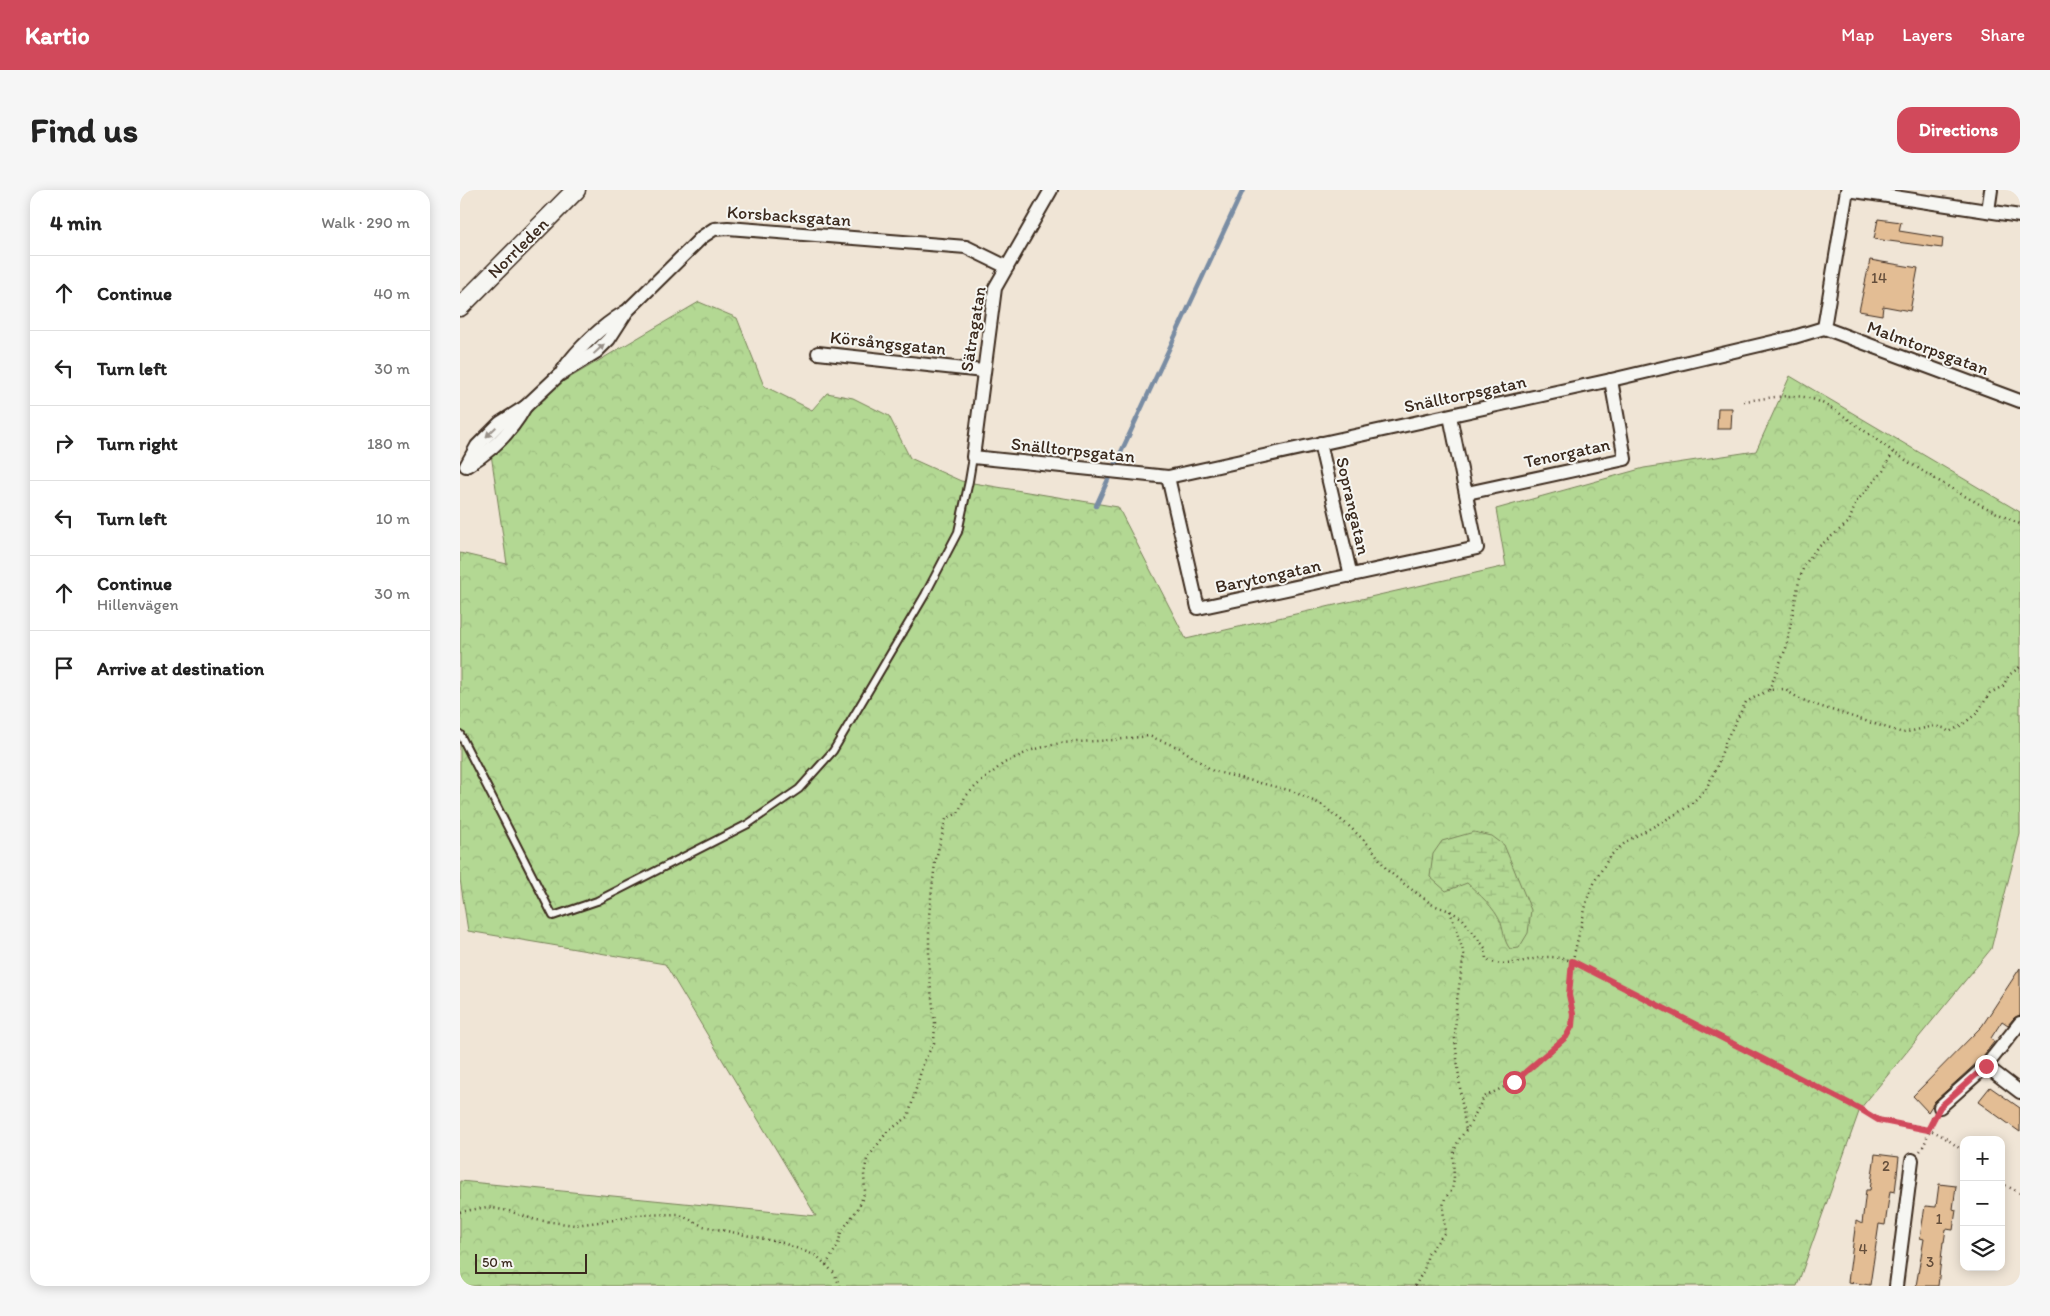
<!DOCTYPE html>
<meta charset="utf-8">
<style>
:root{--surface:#fff;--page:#f6f6f6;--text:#222;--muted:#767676;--line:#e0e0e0;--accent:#d1495b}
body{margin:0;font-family:Itim,sans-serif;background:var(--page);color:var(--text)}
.controls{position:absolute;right:15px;bottom:15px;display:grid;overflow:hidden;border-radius:10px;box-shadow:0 2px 12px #0003}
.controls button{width:45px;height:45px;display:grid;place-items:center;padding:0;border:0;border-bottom:1px solid var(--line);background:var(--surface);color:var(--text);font:25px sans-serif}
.scale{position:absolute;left:15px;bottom:12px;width:112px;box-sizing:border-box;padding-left:5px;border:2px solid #3b2a1e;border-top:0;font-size:14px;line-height:18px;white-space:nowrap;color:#3b2a1e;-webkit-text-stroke:4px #f6f6f2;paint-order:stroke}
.stop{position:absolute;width:15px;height:15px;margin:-11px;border:4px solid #d1495b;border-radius:50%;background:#fff}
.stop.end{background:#d1495b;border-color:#fff;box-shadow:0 1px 5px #0008}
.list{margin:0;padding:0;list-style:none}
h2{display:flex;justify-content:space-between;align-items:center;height:65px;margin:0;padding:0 20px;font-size:21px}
h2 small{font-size:16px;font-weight:400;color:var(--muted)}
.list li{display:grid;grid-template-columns:32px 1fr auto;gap:15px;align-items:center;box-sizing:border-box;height:75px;padding:0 20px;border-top:1px solid var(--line)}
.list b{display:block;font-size:19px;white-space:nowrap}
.list p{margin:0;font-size:16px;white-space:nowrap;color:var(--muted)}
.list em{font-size:16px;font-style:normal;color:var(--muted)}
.icon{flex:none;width:28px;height:28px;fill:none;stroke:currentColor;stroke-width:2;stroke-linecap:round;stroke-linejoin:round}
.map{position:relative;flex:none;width:1560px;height:1096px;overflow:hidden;border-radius:15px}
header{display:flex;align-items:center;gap:30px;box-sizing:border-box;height:70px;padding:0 25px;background:var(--accent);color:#fff}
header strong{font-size:24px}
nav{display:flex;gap:28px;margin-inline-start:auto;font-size:18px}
.intro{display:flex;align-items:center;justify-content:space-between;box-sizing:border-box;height:120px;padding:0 30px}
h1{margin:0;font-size:35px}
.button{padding:12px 22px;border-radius:15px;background:var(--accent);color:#fff;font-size:18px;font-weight:700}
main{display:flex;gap:30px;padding:0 30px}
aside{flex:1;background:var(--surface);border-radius:15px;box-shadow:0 2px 12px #0003}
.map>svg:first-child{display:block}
</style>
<header>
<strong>Kartio</strong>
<nav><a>Map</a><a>Layers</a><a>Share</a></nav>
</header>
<div class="intro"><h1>Find us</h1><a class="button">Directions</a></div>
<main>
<aside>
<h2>4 min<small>Walk · 290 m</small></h2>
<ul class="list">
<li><svg class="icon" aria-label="ahead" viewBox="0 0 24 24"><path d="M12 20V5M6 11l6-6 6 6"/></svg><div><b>Continue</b></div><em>40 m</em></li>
<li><svg class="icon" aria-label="left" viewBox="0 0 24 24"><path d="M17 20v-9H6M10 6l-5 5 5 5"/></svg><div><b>Turn left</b></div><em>30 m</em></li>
<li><svg class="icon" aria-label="right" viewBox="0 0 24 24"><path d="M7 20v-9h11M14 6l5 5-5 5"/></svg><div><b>Turn right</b></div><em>180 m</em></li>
<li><svg class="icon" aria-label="left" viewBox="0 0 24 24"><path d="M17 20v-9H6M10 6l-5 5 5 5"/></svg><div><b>Turn left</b></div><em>10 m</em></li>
<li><svg class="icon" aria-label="ahead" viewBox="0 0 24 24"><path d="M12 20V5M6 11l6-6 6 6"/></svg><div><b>Continue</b><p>Hillenvägen</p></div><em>30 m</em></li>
<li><svg class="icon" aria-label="arrive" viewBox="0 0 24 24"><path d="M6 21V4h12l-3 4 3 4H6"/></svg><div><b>Arrive at destination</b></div></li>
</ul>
</aside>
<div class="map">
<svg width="1560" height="1096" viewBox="0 0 1560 1096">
<defs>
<pattern id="forest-crowns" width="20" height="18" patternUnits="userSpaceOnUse" patternTransform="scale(1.25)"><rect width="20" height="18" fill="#b3d893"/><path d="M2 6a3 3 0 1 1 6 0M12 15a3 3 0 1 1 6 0" fill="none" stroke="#9bba7e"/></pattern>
<pattern id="wetland-marsh" width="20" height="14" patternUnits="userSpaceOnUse" patternTransform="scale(1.25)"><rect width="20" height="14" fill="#b3d893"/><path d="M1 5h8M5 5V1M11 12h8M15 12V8" fill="none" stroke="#9bba7e"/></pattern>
</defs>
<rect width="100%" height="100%" fill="#f0e5d6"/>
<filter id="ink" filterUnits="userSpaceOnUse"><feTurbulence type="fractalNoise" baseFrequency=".02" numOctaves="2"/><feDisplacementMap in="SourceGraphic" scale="10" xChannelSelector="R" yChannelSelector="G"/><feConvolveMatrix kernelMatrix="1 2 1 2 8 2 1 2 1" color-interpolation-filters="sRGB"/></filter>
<g filter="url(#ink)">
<polygon fill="url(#forest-crowns)" stroke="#778158" points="239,112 277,128 304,196 352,220 367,203 393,208 429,226 450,268 501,291 658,317 726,449 1046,376 1036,319 1184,278 1296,261 1330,186 1560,322 1560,644 1531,759 1400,919 1337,1096 0,1096 0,991 356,1026 205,774 8,741 0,689 0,363 47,374 30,257 87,201"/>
<path fill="url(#wetland-marsh)" stroke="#778158" d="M1014 642 1032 646 1044 655 1071 720 1068 743 1059 758 1050 759C1044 751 1044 743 1041 733 1034 717 1020 705 1007 693L986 701 970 687 973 664 982 651Z"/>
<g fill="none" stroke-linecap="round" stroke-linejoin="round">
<g stroke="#798ca3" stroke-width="4.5">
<polyline points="656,273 783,0"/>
<polyline points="636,316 651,283"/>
</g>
</g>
<g fill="#e3bd94" stroke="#3b2a1e">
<polygon points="1418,29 1441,32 1439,41 1483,48 1482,58 1414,49"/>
<polygon points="1410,70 1458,78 1450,121 1423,116 1422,125 1399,121"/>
<polygon points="1258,218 1272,218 1271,239 1257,239"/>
<polygon points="1560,778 1560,825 1554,828 1548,835 1542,831 1531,848 1534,852 1520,870 1475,911 1468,922 1453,906 1522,836"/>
<polygon points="1530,897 1560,918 1560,942 1518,912"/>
<polygon points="1415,964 1439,967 1435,1002 1430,1001 1425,1035 1419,1034 1410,1095 1388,1092 1396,1031 1402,1034 1406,1000 1410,1000"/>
<polygon points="1479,994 1496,996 1493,1019 1496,1020 1493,1040 1486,1039 1484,1052 1483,1052 1478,1096 1456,1096 1464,1049 1460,1048 1465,1016 1476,1017"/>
</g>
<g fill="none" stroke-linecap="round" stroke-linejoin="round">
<g stroke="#3b2a1e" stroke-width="10">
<polyline id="lane" points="0,544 93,726 137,711 288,634 339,599 373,561 465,405 498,342 509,291 513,267"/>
</g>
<g stroke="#3b2a1e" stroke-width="16">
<g id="street">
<polyline points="591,0 535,98 513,267 708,287 1151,190 1334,147 1364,138"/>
<polyline points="1388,0 1560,26"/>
<polyline points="1528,21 1531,0"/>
<polyline points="1364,138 1560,211"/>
<polyline points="1364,138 1387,0"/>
<polyline points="358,163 523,181"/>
<path d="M103 180C118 158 142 136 165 122"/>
<polyline points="860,253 891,386"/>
<path d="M8 275C31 261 52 241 65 217"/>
<polyline points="6,276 17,256 40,233 65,217 99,185 136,162 149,149 167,121 242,47 254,39 268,38 506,57 547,77"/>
<polyline points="708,287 738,418 1017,358 990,226"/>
<polyline points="1007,303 1165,269 1151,190"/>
<polyline points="1526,876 1560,902"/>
<polyline points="1480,917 1526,876 1560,833"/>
<polyline points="1436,1096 1452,970"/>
</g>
</g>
<g stroke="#3b2a1e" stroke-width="21">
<polyline id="secondary" points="0,117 116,0"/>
</g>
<g stroke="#3b2a1e" stroke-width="2.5" stroke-dasharray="1 4" stroke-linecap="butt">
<path d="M1284 211C1305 209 1328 203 1349 208 1371 213 1414 249 1435 263 1475 290 1516 314 1560 334"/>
<polyline points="1309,500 1326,458 1339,391 1344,376 1356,359 1389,332 1396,312 1423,281 1433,262"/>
<polyline points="990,721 1004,764 996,817 995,849 1001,907 1006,940"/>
<path d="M1460 961C1468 951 1468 940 1473 927"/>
<polyline points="1541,993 1560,1003"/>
<polyline points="0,1022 27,1017 49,1021 76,1030 115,1035 155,1030 174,1025 218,1024 243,1036 323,1053 357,1066 374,1083 380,1096"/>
<path d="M366 1075 378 1055 381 1042 399 1017 405 1001 404 984 407 969 427 942 448 927 464 871 474 853 475 833 469 783V725L475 673 486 629 498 623 505 607 516 596 544 573 572 560 600 553 654 550 689 546 720 558 753 581 832 601 862 615 890 637 911 657 927 680 947 696 973 715 990 721 1002 728 1025 758 1026 769C1046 781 1068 767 1089 767 1097 767 1105 769 1112 771L1400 919C1422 935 1442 932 1467 939 1480 943 1493 953 1504 962"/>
<polyline points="955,1096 964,1080 968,1064 985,1042 983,1016 985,1008 992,1000 994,989 993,965 998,951 1009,936 1024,907 1054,892 1067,882 1107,847 1112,836 1113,824 1109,805 1111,777 1128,707 1136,689 1150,666 1167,651 1209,628 1229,616 1246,599 1258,574 1266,550 1286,512 1309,500 1324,499 1340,509 1359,516 1443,543 1474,536 1484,538 1489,542 1502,535 1517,523 1530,503 1543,496 1549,485 1560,477"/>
</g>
<use href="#lane" stroke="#f6f6f2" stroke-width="6"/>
<use href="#street" stroke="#f6f6f2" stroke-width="12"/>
<use href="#secondary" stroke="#f6f6f2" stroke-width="18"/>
</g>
<defs><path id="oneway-solid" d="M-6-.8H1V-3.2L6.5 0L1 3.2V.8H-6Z" transform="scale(1.25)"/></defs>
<g fill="#989088">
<use href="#oneway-solid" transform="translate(139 159) rotate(-43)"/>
<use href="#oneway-solid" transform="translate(31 242) rotate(135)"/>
</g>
</g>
<g fill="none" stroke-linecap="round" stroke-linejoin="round" filter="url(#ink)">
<polyline stroke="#d1495b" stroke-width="6" points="1054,892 1106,847 1112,836 1113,824 1109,805 1112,771 1400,919 1418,930 1468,940 1480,917 1526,876"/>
</g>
<g text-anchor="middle" stroke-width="4" stroke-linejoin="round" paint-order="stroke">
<g font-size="15" fill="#654f3c">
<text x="1419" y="93">14</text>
<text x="1426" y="981">2</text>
<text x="1479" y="1034">1</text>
<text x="1403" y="1064">4</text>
<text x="1470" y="1077">3</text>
</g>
<g font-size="18" fill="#3b2a1e" stroke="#f6f6f2">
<text transform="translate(329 26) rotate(4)" y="6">Korsbacksgatan</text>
<text transform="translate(58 58) rotate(-45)" y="6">Norrleden</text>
<text transform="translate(513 139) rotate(-81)" y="6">Sätragatan</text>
<text transform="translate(428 153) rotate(6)" y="6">Körsångsgatan</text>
<text transform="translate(1468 158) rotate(20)" y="6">Malmtorpsgatan</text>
<text transform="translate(1005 204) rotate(-12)" y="6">Snälltorpsgatan</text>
<text transform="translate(613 260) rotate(6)" y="6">Snälltorpsgatan</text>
<text transform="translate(1107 263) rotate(-12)" y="6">Tenorgatan</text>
<text transform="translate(893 316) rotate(77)" y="6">Soprangatan</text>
<text transform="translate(808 386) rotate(-12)" y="6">Barytongatan</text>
</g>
</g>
</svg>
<div class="controls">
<button>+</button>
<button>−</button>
<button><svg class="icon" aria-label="layers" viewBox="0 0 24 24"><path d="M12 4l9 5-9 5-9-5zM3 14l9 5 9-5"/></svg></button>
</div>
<div class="scale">50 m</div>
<div class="stop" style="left:1054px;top:892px"></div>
<div class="stop end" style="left:1526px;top:876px"></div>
</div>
</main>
